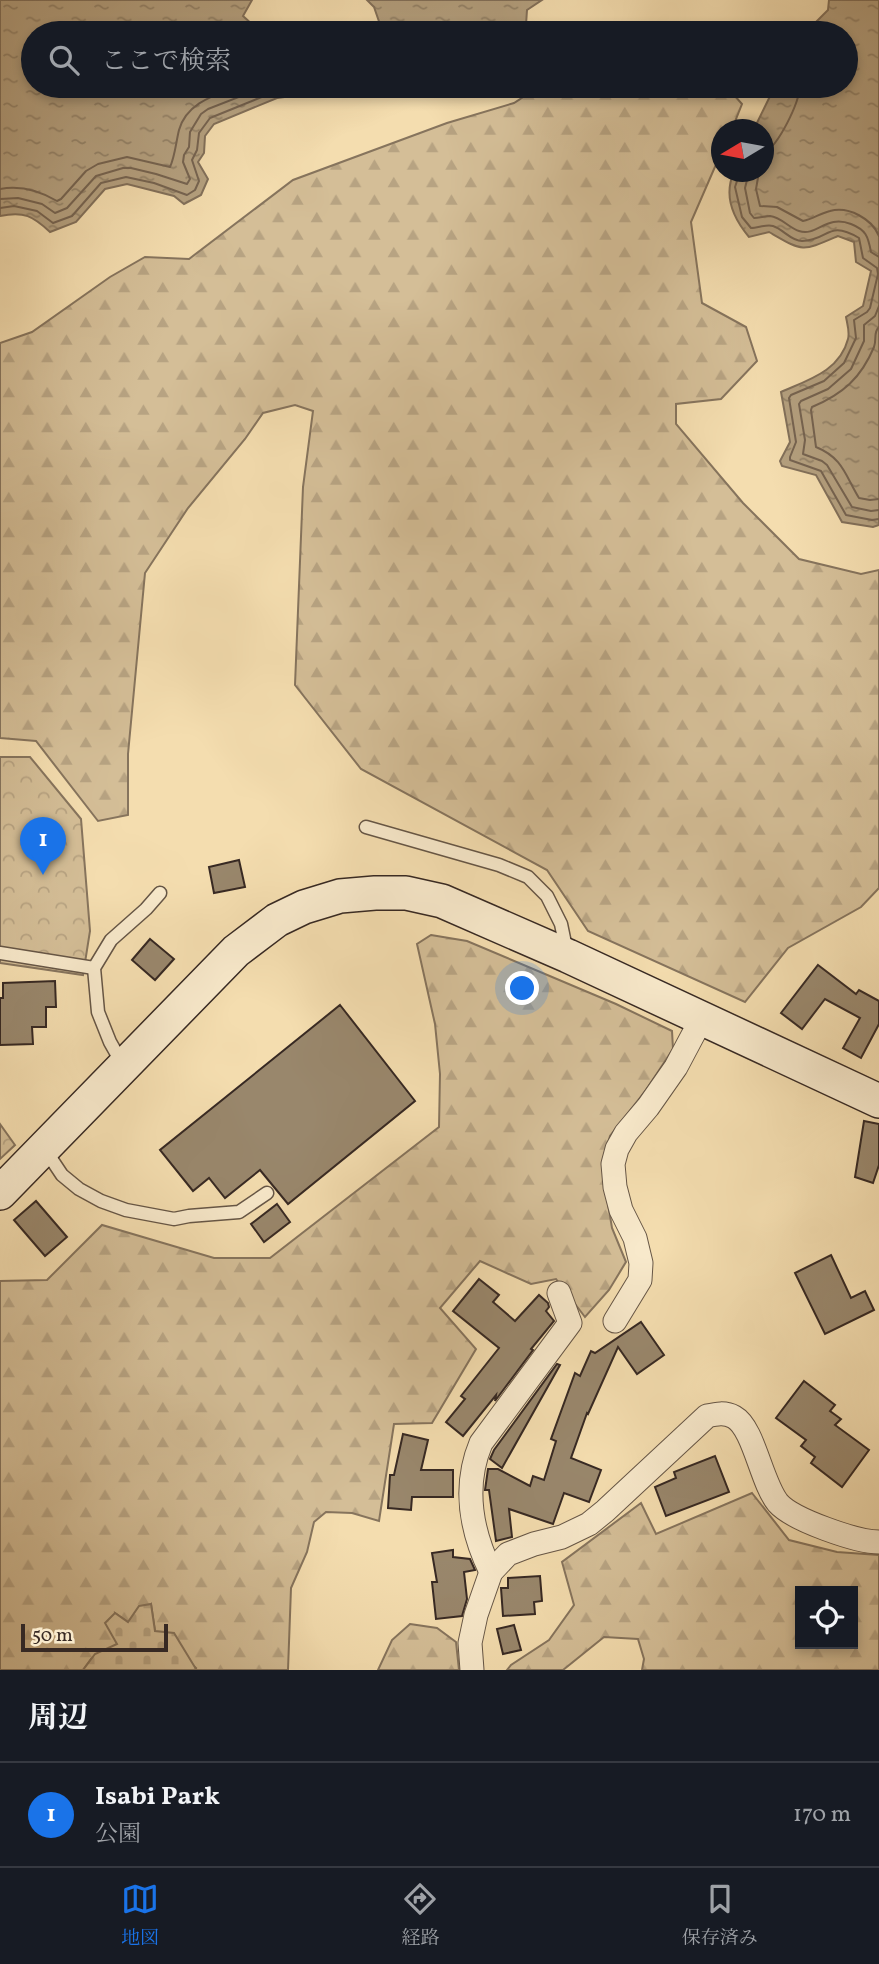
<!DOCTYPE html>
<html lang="ja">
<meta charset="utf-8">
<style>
:root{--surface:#171b24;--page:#20242c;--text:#f1f3f6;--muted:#9ea1a6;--line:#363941;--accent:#1a73e8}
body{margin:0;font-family:Vollkorn,"Noto Serif JP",serif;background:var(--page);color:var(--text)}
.controls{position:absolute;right:21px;bottom:21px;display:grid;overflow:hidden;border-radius:0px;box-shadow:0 4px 10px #0003}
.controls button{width:63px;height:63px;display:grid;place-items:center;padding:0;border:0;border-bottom:2px solid var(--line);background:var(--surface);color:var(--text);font:35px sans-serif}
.compass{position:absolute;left:711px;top:119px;width:63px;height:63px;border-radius:50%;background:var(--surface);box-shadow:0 4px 10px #0003;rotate:260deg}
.scale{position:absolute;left:21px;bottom:18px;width:147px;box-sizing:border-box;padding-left:7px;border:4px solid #372923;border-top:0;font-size:19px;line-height:24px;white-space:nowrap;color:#372923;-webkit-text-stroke:5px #f8e9cb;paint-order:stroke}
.you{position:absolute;left:523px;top:989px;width:24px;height:24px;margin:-18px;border:5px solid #fff;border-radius:50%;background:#1a73e8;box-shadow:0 0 0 10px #1a73e833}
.badge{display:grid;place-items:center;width:46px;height:46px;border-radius:50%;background:var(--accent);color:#fff;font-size:23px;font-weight:700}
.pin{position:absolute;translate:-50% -58px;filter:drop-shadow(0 2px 4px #0008)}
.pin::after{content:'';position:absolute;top:37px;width:24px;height:21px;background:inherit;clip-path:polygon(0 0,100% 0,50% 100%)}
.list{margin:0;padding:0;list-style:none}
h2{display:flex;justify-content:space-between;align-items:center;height:91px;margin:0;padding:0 28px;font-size:30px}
h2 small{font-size:23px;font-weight:400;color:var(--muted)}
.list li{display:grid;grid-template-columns:46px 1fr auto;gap:21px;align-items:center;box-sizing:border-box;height:105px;padding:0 28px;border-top:2px solid var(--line)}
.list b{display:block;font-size:26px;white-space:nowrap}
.list p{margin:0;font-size:23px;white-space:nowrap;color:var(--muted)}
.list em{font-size:23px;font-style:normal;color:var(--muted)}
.icon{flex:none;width:38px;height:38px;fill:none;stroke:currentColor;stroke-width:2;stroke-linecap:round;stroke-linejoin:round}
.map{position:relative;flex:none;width:879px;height:1670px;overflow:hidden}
.search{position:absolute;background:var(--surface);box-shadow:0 4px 10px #0003;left:21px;right:21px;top:21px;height:77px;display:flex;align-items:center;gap:18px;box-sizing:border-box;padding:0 24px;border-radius:38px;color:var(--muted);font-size:26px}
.sheet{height:196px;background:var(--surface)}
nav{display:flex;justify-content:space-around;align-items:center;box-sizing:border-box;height:98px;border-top:2px solid var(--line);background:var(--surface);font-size:19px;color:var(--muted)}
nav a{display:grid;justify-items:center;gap:4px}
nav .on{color:var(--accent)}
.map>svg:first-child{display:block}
</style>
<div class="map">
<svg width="879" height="1670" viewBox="0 0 879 1670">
<defs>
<pattern id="forest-firs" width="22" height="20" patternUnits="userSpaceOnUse" patternTransform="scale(1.75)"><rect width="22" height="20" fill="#d4be97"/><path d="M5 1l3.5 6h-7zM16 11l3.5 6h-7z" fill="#b7a382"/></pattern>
<pattern id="cemetery-stones" width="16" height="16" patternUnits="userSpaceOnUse" patternTransform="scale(1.75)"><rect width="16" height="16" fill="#d4be97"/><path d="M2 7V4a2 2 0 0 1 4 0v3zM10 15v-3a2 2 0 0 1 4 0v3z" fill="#b7a382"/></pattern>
<pattern id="park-crowns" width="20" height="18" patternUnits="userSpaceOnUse" patternTransform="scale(1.75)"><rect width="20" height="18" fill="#d4be97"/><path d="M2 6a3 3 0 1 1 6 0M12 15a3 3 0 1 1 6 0" fill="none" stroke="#b7a382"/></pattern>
<pattern id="water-ripples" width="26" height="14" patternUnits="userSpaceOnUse" patternTransform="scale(1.75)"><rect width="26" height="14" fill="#b4a07f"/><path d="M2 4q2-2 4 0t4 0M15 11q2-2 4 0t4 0" fill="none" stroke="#938268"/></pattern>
</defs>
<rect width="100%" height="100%" fill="#f4ddaf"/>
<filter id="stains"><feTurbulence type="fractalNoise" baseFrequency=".00286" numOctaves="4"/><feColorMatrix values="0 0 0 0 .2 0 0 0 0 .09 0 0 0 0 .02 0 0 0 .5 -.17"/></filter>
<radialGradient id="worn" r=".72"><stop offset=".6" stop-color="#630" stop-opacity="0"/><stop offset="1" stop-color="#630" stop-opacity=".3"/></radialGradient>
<g fill="url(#forest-firs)" stroke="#86745d" stroke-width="2" fill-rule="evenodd">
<polygon points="538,86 726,86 742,104 732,129 722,130 721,153 691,222 702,303 746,327 757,361 721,399 676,404 676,424 743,503 799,559 861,574 879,570 879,888 861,907 788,948 745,1002 588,931 547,870 361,769 295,685 303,487 313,411 295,405 263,413 245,439 188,508 145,573 128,754 128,815 98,821 36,741 0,738 0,343 32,332 110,277 145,257 189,259 293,180 447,123 514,103 537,88"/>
<polygon points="431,935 467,941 616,1004 672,1031 673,1049 646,1090 610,1136 605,1155 606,1192 612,1228 626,1262 609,1290 585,1317 556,1279 531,1284 480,1261 440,1308 476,1349 432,1423 394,1424 379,1521 352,1513 326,1512 314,1522 307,1552 291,1588 288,1670 194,1670 196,1668 155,1631 151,1604 128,1622 115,1613 118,1644 91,1659 83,1670 0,1670 0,1281 47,1280 102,1225 214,1258 270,1258 439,1127 440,1074 435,1024 417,944"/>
<path d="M752 1493 789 1540 837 1552 879 1555V1670H642L644 1659 638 1639 604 1637 563 1670H507L511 1665 549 1640 574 1605 562 1562 641 1503 656 1534ZM853 1591V1644H800V1591Z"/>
<polygon points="410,1624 437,1628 456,1642 459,1670 378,1670 392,1640"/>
</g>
<polygon fill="url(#cemetery-stones)" stroke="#86745d" stroke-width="2" points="151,1604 155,1631 174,1633 196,1669 194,1670 83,1670 95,1654 117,1644 105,1623 115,1613 128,1622 139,1606"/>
<g fill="url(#park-crowns)" stroke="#86745d" stroke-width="2">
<polygon points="0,757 30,757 81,819 90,931 83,975 0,963"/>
<polygon points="0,1124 15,1145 0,1159"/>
</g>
<g fill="url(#water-ripples)" stroke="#82705a" stroke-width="2">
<path d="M0 0H252L243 16 254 26 269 33H33V86H300L299 95 277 98 214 124 205 136 204 153 198 162 208 179 201 195 184 204 174 196 127 184 105 189 76 222 50 232C33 216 24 211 0 216Z"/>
<polygon points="367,0 542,0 527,10 526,25 520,33 383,33 374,7"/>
<path d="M829 0H879V525L873 527 842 522 816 475 782 466 780 461 790 442 781 392C808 380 840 371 848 339 850 332 847 323 846 317L863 306 871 271 856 262 854 242 838 236C801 252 804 252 769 232L749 237C733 218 723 196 734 172H764V130L754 129 775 86H846V33H805L828 10Z"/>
</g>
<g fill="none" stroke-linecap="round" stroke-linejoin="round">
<g stroke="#766451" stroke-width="2">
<path d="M764 153C779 145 799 103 800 86"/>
<path d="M740 172 735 187 742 217 751 228C758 228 766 224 773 226 783 229 791 241 802 241 829 241 827 219 859 238L863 258 877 268 878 274 870 308 867 312 854 320 856 338 844 363 824 381 791 395 789 398 796 442 790 457V460L821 471 846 515 872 520 879 519"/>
<path d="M749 172 745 188 750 213 754 218C759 218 765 216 770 216 781 217 789 228 799 231 817 237 826 214 851 224 866 230 868 236 871 252L879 257"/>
<path d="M759 172 756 189 760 206 777 207 803 221C813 219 821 213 830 211 849 206 872 219 879 236"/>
<path d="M0 189C21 185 40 191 57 201L61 199 86 171 98 164 127 157 170 167C175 156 176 142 179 130 187 102 216 95 239 86"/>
<polyline points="0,199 18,198 42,204 55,213 67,208 96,176 123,168 131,168 156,174 187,184 190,179 183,162 184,155 189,147 190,132 201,114 208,109 267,86"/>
<polyline points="0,208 14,206 37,211 53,223 72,216 101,183 126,177 154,183 187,195 195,190 199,181 192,160 197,150 199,133 210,118 274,92 290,89 293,86"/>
<polyline points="879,306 875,316 864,325 864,341 851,369 828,389 801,401 799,404 805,440 803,454 822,461 827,465 852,507 871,511 879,510"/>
<path d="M879 327C873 332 877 339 874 347 861 378 843 394 812 407L811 410 816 447C843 458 845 475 859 498L870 500 879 499"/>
</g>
</g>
<g fill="#99876c" stroke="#372923" stroke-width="2">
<polygon points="239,860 245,887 214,893 209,867"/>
<polygon points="150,939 174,959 155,980 132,960"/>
<polygon points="818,965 856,994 859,990 879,1001 879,1024 861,1058 843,1048 860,1018 825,999 802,1029 781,1013"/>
<polygon points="55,981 56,1007 46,1007 46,1027 32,1027 33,1044 0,1045 0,998 3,998 3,983"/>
<polygon points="340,1005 415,1101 288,1204 260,1170 225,1198 209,1178 193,1191 160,1150"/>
<polygon points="864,1121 879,1124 879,1165 873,1183 855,1177"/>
<polygon points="36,1201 67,1237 45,1256 14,1220"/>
<polygon points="277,1204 290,1222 264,1242 251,1224"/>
<polygon points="831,1255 851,1298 865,1291 874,1310 825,1334 795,1273"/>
<polygon points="479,1279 499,1295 493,1302 515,1321 539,1295 548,1303 549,1307 546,1311 554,1321 531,1349 533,1350 495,1401 496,1395 463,1436 446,1422 465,1399 461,1396 499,1348 453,1311"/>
<polygon points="641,1322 664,1355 637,1374 618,1347 588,1414 587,1413 571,1458 601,1470 589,1502 564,1493 553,1524 509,1509 512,1537 496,1541 489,1490 485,1490 488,1469 498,1469 530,1486 533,1476 544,1480 556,1441 551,1439 575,1373 580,1376 591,1351 595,1353"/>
<polygon points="557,1364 560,1365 502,1468 490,1459 494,1450"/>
<polygon points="804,1381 835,1405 830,1411 841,1419 835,1425 869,1450 842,1487 811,1463 815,1457 801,1446 806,1440 776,1418"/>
<polygon points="403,1434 428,1440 421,1470 453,1470 453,1497 412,1497 411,1510 388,1508 390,1475 394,1475"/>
<polygon points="715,1456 729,1492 666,1516 655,1487 676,1478 674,1472"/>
<polygon points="453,1550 453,1557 470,1559 475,1570 464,1572 467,1599 462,1616 436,1619 432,1582 437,1582 432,1553"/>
<polygon points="540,1576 542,1601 534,1602 535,1614 503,1616 501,1588 508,1588 508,1578"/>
<polygon points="514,1625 521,1650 503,1654 497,1629"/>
</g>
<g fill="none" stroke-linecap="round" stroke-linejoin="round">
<g stroke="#665646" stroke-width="15">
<g id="lane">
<polyline points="366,827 499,865 528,877 547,896 561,924 567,953"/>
<polyline points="0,953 94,968"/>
<polyline points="123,1065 110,1042 98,1012 94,968 111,940 146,909 160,893"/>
<polyline points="44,1148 62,1175 79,1189 101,1201 126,1210 174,1219 189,1216 239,1212 267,1193"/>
</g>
</g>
<g stroke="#665646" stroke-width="25">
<g id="street">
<polyline points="615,1321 640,1280 641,1263 635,1238 621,1210 615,1187 613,1164 617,1149 626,1133 648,1107 676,1067 702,1018"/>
<path d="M491 1572C471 1531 463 1486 481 1443L570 1323 559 1293"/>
<path d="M472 1670 470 1643 476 1615 491 1572 508 1554 534 1544 562 1537 589 1524 605 1511 707 1416C716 1414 725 1412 734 1417 754 1428 761 1482 778 1503 793 1520 857 1542 879 1542"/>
</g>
</g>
<g stroke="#372923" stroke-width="36">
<polyline id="secondary" points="0,1193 236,951 277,920 304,907 340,896 375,893 406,893 442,901 568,956 879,1101"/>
</g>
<use href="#lane" stroke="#f8e9cb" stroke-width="12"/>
<use href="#street" stroke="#f8e9cb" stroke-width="23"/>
<use href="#secondary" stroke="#f8e9cb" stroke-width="33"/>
</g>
<rect width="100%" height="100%" filter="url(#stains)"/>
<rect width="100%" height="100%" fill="url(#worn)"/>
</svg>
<div class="controls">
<button><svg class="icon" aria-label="locate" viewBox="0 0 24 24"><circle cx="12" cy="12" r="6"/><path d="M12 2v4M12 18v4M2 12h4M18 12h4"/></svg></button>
</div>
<svg class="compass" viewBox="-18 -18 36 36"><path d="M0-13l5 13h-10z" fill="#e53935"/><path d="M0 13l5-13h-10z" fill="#9ea1a6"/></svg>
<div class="scale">50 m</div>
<div class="you"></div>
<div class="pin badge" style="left:43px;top:875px">1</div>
<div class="search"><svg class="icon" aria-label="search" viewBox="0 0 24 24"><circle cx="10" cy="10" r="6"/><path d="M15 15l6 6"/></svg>ここで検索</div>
</div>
<section class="sheet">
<h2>周辺<small></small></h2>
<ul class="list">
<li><span class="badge">1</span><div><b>Isabi Park</b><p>公園</p></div><em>170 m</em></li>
</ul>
</section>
<nav>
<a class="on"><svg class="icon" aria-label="map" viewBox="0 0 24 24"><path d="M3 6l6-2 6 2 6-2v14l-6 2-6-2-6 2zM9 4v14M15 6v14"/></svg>地図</a>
<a><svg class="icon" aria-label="directions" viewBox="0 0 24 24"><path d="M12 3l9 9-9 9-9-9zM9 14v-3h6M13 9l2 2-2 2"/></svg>経路</a>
<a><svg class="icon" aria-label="saved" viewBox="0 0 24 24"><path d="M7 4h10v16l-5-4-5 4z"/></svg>保存済み</a>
</nav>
